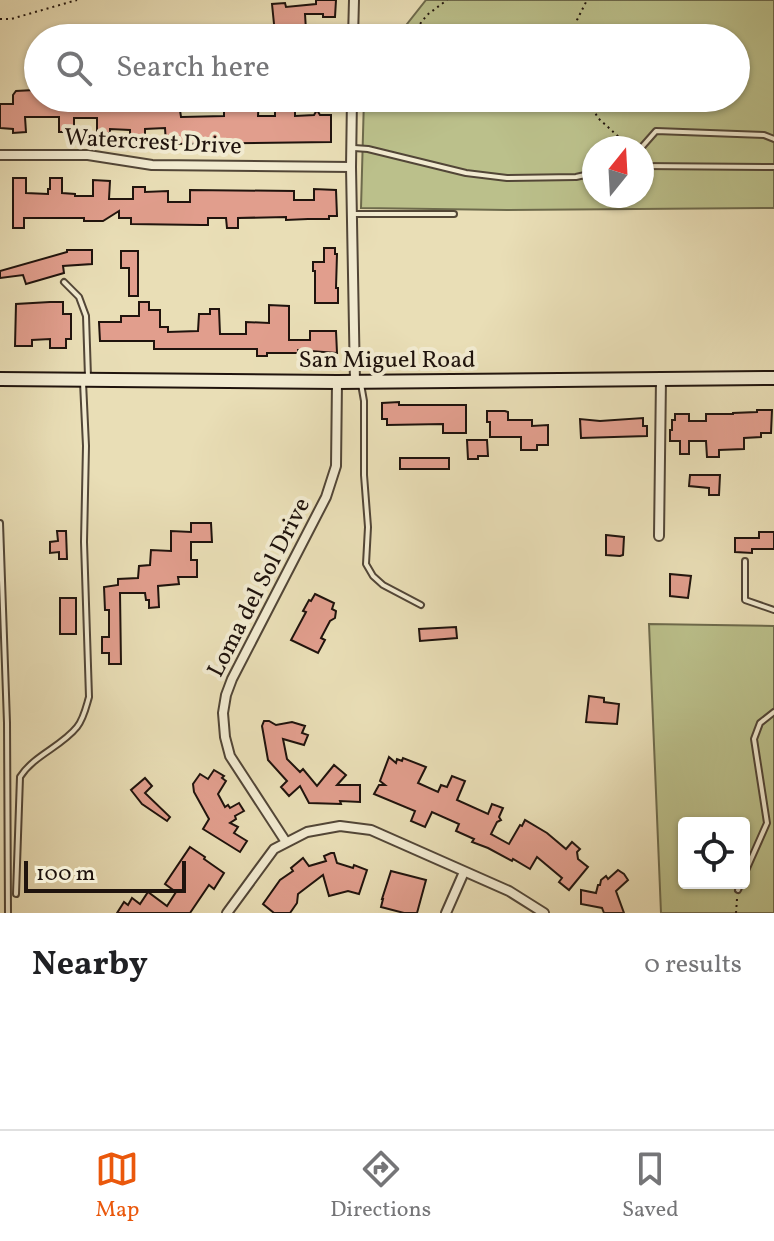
<!DOCTYPE html>
<style>
:root{--surface:#fff;--page:#f2f2f2;--text:#202124;--muted:#757577;--line:#e0e0e0;--accent:#ea580c}
body{margin:0;font-family:Vollkorn,serif;background:var(--page);color:var(--text)}
.controls{position:absolute;right:24px;bottom:24px;display:grid;overflow:hidden;border-radius:8px;box-shadow:0 2px 6px #0004}
.controls button{width:72px;height:72px;display:grid;place-items:center;padding:0;border:0;border-bottom:2px solid var(--line);background:var(--surface);color:var(--text);font:40px sans-serif}
.compass{position:absolute;left:582px;top:136px;width:72px;height:72px;border-radius:50%;background:var(--surface);box-shadow:0 2px 6px #0004;rotate:18deg}
.scale{position:absolute;left:24px;bottom:20px;width:162px;box-sizing:border-box;padding-left:8px;border:4px solid #1f130d;border-top:0;font-size:22px;line-height:28px;white-space:nowrap;color:#1f130d;-webkit-text-stroke:6px #f1ead0;paint-order:stroke}
.list{margin:0;padding:0;list-style:none}
h2{display:flex;justify-content:space-between;align-items:center;height:104px;margin:0;padding:0 32px;font-size:34px}
h2 small{font-size:26px;font-weight:400;color:var(--muted)}
.icon{flex:none;width:44px;height:44px;fill:none;stroke:currentColor;stroke-width:2;stroke-linecap:round;stroke-linejoin:round}
.map{position:relative;flex:none;width:774px;height:913px;overflow:hidden}
.search{position:absolute;background:var(--surface);box-shadow:0 2px 6px #0004;left:24px;right:24px;top:24px;height:88px;display:flex;align-items:center;gap:20px;box-sizing:border-box;padding:0 28px;border-radius:44px;color:var(--muted);font-size:30px}
.sheet{height:216px;background:var(--surface)}
nav{display:flex;justify-content:space-around;align-items:center;box-sizing:border-box;height:112px;border-top:2px solid var(--line);background:var(--surface);font-size:22px;color:var(--muted)}
nav a{display:grid;justify-items:center;gap:4px}
nav .on{color:var(--accent)}
.map>svg:first-child{display:block}
</style>
<div class="map">
<svg width="774" height="913" viewBox="0 0 774 913">
<rect width="100%" height="100%" fill="#e9deb6"/>
<filter id="stains"><feTurbulence type="fractalNoise" baseFrequency=".0025" numOctaves="4"/><feColorMatrix values="0 0 0 0 .2 0 0 0 0 .09 0 0 0 0 .02 0 0 0 .5 -.17"/></filter>
<radialGradient id="worn" r=".72"><stop offset=".6" stop-color="#630" stop-opacity="0"/><stop offset="1" stop-color="#630" stop-opacity=".3"/></radialGradient>
<g fill="#bbc08b" stroke="#6d6a4c" stroke-width="2" fill-rule="evenodd">
<path d="M426 0H774V208L507 210 361 208 364 98H736V38H396ZM594 148H642V196H594Z"/>
<path d="M649 624 774 626V913H661ZM684 823H744V883H684Z"/>
</g>
<g fill="#e19e8d" stroke="#1f130d" stroke-width="2">
<polygon points="316,0 336,0 335,17 323,17 323,14 305,14 306,30 275,34 272,4 285,3 286,7 316,4"/>
<polygon points="34,90 38,95 38,98 109,98 109,108 156,107 156,104 167,103 168,111 180,110 181,117 224,116 224,108 245,108 245,98 259,98 258,116 275,116 275,109 295,108 295,116 314,115 317,110 320,115 331,115 331,142 166,144 165,128 145,129 145,137 130,137 130,130 110,129 110,133 97,133 97,118 74,118 74,132 59,132 59,117 25,117 26,132 13,133 13,129 0,128 0,104 13,104 13,95 16,91"/>
<polygon points="13,178 26,178 26,193 48,194 48,189 50,189 50,178 62,178 62,193 75,194 75,196 93,196 93,180 110,181 109,199 133,199 133,187 145,187 145,192 168,191 168,202 190,202 190,190 294,191 294,200 314,200 314,189 336,190 337,216 329,216 329,219 308,219 286,220 286,217 238,218 238,228 227,228 226,218 208,218 208,225 201,225 131,224 131,218 119,218 119,211 103,221 84,221 84,218 24,218 24,228 13,228"/>
<polygon points="324,248 335,248 335,254 337,254 336,288 338,288 338,303 315,303 315,271 313,271 313,262 324,262"/>
<polygon points="67,250 92,250 92,264 63,266 64,273 26,284 23,275 0,278 0,271 67,252"/>
<polygon points="121,251 138,251 138,296 129,296 129,268 121,268"/>
<polygon points="50,302 63,302 63,314 71,314 71,339 66,339 66,348 50,348 50,339 32,340 32,346 15,346 16,304"/>
<polygon points="139,302 149,302 149,310 160,310 160,327 168,327 168,332 198,331 199,314 210,314 210,309 219,309 220,334 246,334 246,322 269,323 269,305 289,306 289,340 310,340 310,331 336,331 337,353 298,350 298,353 267,353 267,356 257,356 257,349 154,349 154,341 100,341 99,322 121,322 121,316 139,316"/>
<polygon points="399,402 399,405 466,405 466,433 443,433 443,424 387,425 387,419 382,419 382,403"/>
<polygon points="757,410 772,410 771,433 761,433 761,437 744,438 744,449 719,450 719,457 707,457 706,441 689,441 689,454 680,454 680,441 670,441 670,430 672,430 672,420 675,420 675,414 689,414 689,421 706,421 706,414 733,414 733,413 757,412"/>
<polygon points="487,411 505,411 508,412 508,420 532,420 532,426 548,425 548,445 537,445 537,450 521,450 521,437 490,437 490,422 487,422"/>
<polygon points="643,418 643,426 647,426 647,436 581,438 580,419 600,421"/>
<polygon points="467,440 487,440 488,456 478,456 478,459 468,459"/>
<rect x="400" y="458" width="49" height="11"/>
<polygon points="690,475 720,475 719,495 709,495 709,488 689,486"/>
<polygon points="191,523 211,523 212,542 191,542 191,560 197,560 197,577 178,577 179,584 158,586 159,607 149,608 149,600 146,600 145,593 120,593 121,664 109,664 109,653 102,653 102,637 109,637 109,610 105,610 104,587 118,585 118,579 138,578 139,566 150,565 151,550 171,551 171,531 191,532"/>
<polygon points="57,531 66,531 67,559 59,559 59,552 50,553 50,542 58,541"/>
<polygon points="759,532 774,532 774,549 752,549 752,553 735,552 735,538 759,538"/>
<polygon points="606,535 624,537 623,555 620,556 606,555"/>
<polygon points="670,574 691,576 688,598 670,596"/>
<polygon points="315,594 334,603 332,609 336,611 335,618 330,621 321,638 325,640 318,653 291,640 306,612 303,611 309,600 311,601"/>
<rect x="60" y="598" width="16" height="36"/>
<polygon points="456,627 457,638 420,641 419,629"/>
<polygon points="589,696 604,698 604,702 619,704 617,724 586,722"/>
<polygon points="264,721 269,721 276,725 292,722 305,726 302,733 308,735 304,745 283,739 287,759 300,772 303,769 317,786 334,765 346,775 337,785 360,785 360,802 340,801 341,804 309,803 300,786 289,796 281,787 287,781 268,760 262,726"/>
<polygon points="389,757 396,763 397,759 402,761 403,758 426,767 418,783 438,792 441,785 447,787 452,776 465,781 457,800 488,814 492,804 503,808 499,817 501,820 497,822 491,834 509,844 520,825 522,826 525,820 547,833 566,849 572,842 580,849 577,852 578,859 588,867 569,890 559,882 562,878 537,857 530,869 513,859 512,861 488,848 472,842 474,839 456,831 459,824 432,812 425,827 411,821 415,811 374,794 379,785 385,785 380,781"/>
<polygon points="214,770 224,776 222,778 226,781 218,794 225,807 228,805 230,808 239,803 244,811 235,816 236,819 230,823 238,827 234,833 247,841 240,852 203,829 209,819 194,792 193,784 200,774 208,779"/>
<polygon points="145,778 152,786 145,793 170,817 167,821 142,804 131,790"/>
<polygon points="190,847 205,857 204,859 224,873 214,889 209,885 190,913 117,913 124,902 128,905 132,898 140,904 148,892 167,906 176,892 165,884"/>
<polygon points="331,853 334,853 337,863 353,868 354,865 367,870 359,894 348,891 329,896 323,875 298,894 297,903 290,913 274,913 263,904 280,880 293,871 291,868 303,858 309,866 326,861 324,856"/>
<polygon points="618,870 624,874 628,880 616,891 624,913 604,913 602,908 581,904 581,890 596,893 598,885 600,885 601,880 606,876 608,879"/>
<polygon points="391,871 426,880 417,913 404,913 381,907 383,899 382,899"/>
</g>
<g fill="none" stroke-linecap="round" stroke-linejoin="round">
<g stroke="#524637" stroke-width="8">
<g id="lane">
<path d="M302 38C312 30 326 28 336 38"/>
<polyline points="354,148 368,149 466,173 507,178 576,177 594,173"/>
<polyline points="641,148 656,131 764,135 774,139"/>
<polyline points="642,166 774,167"/>
<polyline points="353,214 454,214"/>
<polyline points="64,282 79,297 86,316 88,377"/>
<polyline points="361,384 364,401 364,475 368,527 366,564 373,576 383,585 421,605"/>
<polyline points="0,523 7,723 8,913"/>
<polyline points="745,561 745,600 774,610"/>
<polyline points="744,875 767,823 754,739 760,723 774,712"/>
<polyline points="738,890 741,883"/>
<path d="M16 894 20 777C34 755 61 747 77 727 84 718 86 707 89 697L84 542 86 446 83 382"/>
</g>
</g>
<g stroke="#524637" stroke-width="12">
<g id="street">
<polyline points="353,38 354,0"/>
<polyline points="352,98 351,167 355,382"/>
<polyline points="0,155 88,155 152,165 351,167"/>
<polyline points="659,536 661,379"/>
<polyline points="286,842 230,756 225,737 223,713 226,695 232,679 326,497 336,466 337,382"/>
<polyline points="227,913 274,849 307,832 340,826 371,830 509,891 544,913"/>
<polyline points="446,913 464,872"/>
</g>
</g>
<g stroke="#1f130d" stroke-width="16">
<polyline id="secondary" points="0,379 337,382 774,378"/>
</g>
<g stroke="#1f130d" stroke-width="2" stroke-dasharray="2 4" stroke-linecap="butt">
<polyline points="0,19 11,19 77,0"/>
<polyline points="409,38 427,15 447,0"/>
<polyline points="574,38 577,20 587,0"/>
<polyline points="587,98 598,118 620,138"/>
<polyline points="736,913 737,899"/>
</g>
<use href="#lane" stroke="#f1ead0" stroke-width="4"/>
<use href="#street" stroke="#f1ead0" stroke-width="8"/>
<use href="#secondary" stroke="#f1ead0" stroke-width="12"/>
</g>
<g text-anchor="middle" stroke-width="8" stroke-linejoin="round" paint-order="stroke">
<g font-size="24" fill="#1f130d" stroke="#f1ead0">
<text transform="translate(153 141) rotate(3)" y="8">Watercrest Drive</text>
<text x="387" y="367">San Miguel Road</text>
<text transform="translate(258 587) rotate(-63)" y="8">Loma del Sol Drive</text>
</g>
</g>
<rect width="100%" height="100%" filter="url(#stains)"/>
<rect width="100%" height="100%" fill="url(#worn)"/>
</svg>
<div class="controls">
<button><svg class="icon" aria-label="locate" viewBox="0 0 24 24"><circle cx="12" cy="12" r="6"/><path d="M12 2v4M12 18v4M2 12h4M18 12h4"/></svg></button>
</div>
<svg class="compass" viewBox="-18 -18 36 36"><path d="M0-13l5 13h-10z" fill="#e53935"/><path d="M0 13l5-13h-10z" fill="#757577"/></svg>
<div class="scale">100 m</div>
<div class="search"><svg class="icon" aria-label="search" viewBox="0 0 24 24"><circle cx="10" cy="10" r="6"/><path d="M15 15l6 6"/></svg>Search here</div>
</div>
<section class="sheet">
<h2>Nearby<small>0 results</small></h2>
<ul class="list">
</ul>
</section>
<nav>
<a class="on"><svg class="icon" aria-label="map" viewBox="0 0 24 24"><path d="M3 6l6-2 6 2 6-2v14l-6 2-6-2-6 2zM9 4v14M15 6v14"/></svg>Map</a>
<a><svg class="icon" aria-label="directions" viewBox="0 0 24 24"><path d="M12 3l9 9-9 9-9-9zM9 14v-3h6M13 9l2 2-2 2"/></svg>Directions</a>
<a><svg class="icon" aria-label="saved" viewBox="0 0 24 24"><path d="M7 4h10v16l-5-4-5 4z"/></svg>Saved</a>
</nav>
